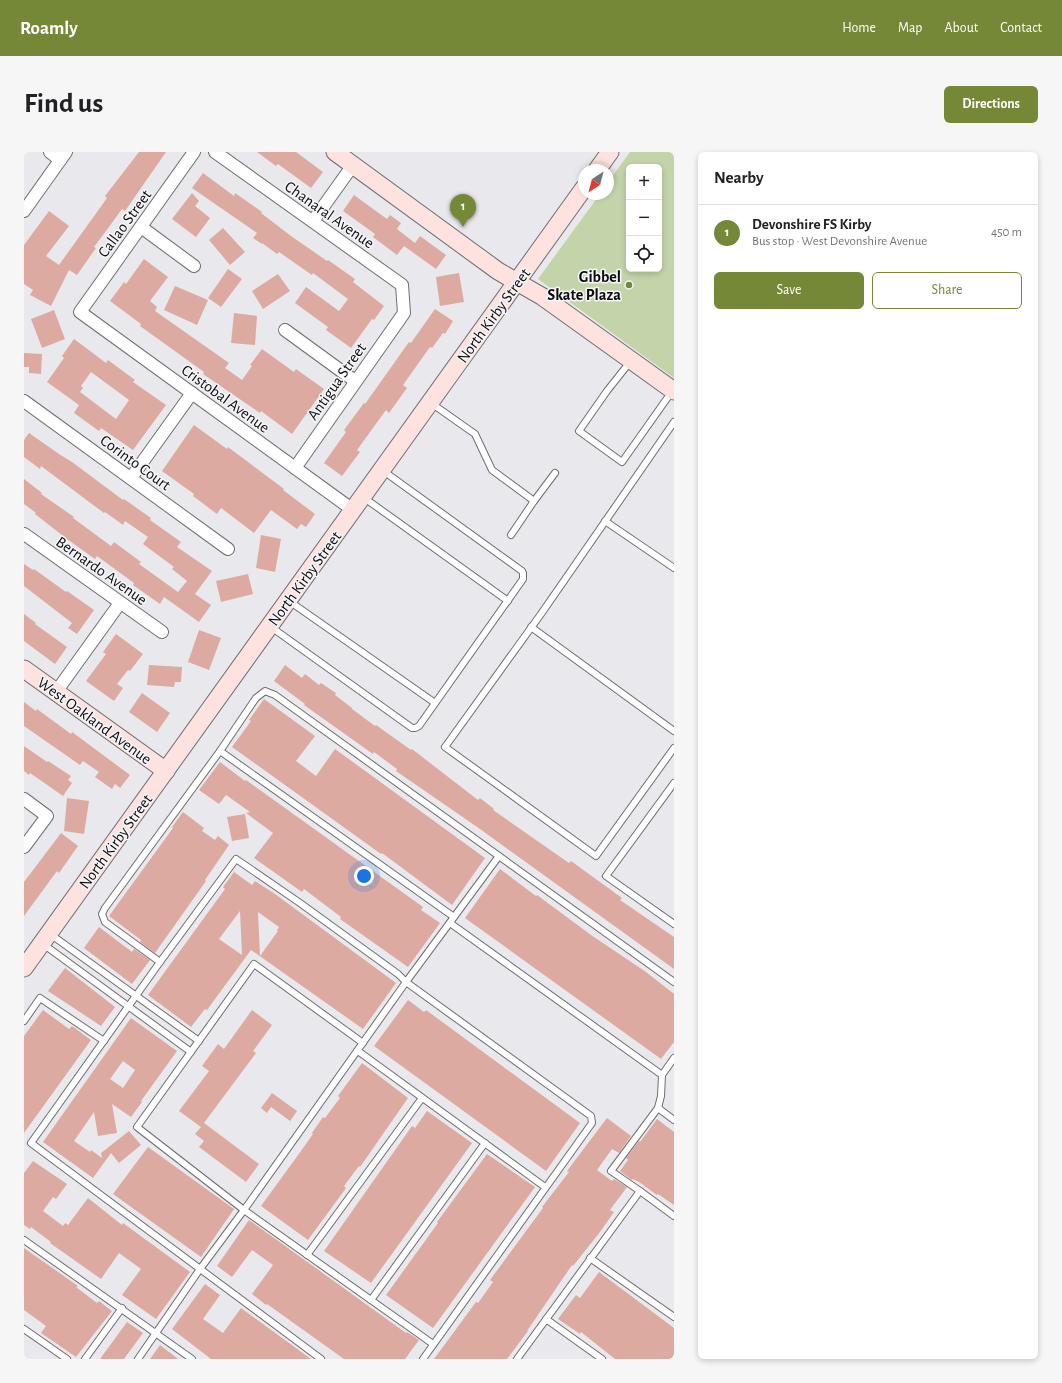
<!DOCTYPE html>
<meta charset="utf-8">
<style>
:root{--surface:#fff;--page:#f6f6f6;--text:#202124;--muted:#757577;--line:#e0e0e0;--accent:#758838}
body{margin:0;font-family:"Alegreya Sans",sans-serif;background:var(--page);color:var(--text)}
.controls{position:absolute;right:12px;top:12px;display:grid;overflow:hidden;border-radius:6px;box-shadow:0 2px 6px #0003}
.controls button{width:36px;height:36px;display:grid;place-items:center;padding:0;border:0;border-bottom:1px solid var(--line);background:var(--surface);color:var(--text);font:20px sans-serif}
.compass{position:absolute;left:554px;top:12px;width:36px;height:36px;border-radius:50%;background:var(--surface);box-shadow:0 2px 6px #0003;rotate:216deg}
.you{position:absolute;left:340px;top:724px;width:14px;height:14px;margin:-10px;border:3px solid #fff;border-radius:50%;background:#1a73e8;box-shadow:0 0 0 6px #1a73e833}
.badge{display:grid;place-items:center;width:26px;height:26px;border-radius:50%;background:var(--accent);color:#fff;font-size:13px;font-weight:700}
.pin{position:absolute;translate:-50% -33px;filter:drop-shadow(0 1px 2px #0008)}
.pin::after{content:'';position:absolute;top:21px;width:14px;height:12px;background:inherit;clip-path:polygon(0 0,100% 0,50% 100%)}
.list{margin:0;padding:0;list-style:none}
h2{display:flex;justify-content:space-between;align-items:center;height:52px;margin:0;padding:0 16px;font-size:17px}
h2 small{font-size:13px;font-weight:400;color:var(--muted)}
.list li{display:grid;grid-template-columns:26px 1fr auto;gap:12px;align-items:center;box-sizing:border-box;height:56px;padding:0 16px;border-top:1px solid var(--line)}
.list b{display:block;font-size:15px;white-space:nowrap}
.list p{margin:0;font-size:13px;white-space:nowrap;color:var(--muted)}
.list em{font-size:13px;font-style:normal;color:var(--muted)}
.actions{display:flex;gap:8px;padding:12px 16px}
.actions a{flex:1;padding:9px 0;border:1px solid var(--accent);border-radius:6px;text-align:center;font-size:14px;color:var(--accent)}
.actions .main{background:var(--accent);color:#fff}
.icon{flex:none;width:22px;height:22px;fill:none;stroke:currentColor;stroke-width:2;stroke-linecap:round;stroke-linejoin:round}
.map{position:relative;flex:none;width:650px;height:1207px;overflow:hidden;border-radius:6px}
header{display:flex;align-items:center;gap:24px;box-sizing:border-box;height:56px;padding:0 20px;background:var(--accent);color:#fff}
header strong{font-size:19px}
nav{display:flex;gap:22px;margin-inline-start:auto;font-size:14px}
.intro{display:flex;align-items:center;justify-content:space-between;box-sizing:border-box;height:96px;padding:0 24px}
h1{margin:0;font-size:28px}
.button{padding:10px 18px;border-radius:6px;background:var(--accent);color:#fff;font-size:14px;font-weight:700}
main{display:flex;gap:24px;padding:0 24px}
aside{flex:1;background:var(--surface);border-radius:6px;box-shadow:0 2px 6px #0003}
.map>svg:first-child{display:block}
</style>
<header>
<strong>Roamly</strong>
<nav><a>Home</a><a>Map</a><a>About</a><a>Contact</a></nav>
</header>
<div class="intro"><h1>Find us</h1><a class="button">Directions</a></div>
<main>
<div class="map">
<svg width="650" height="1207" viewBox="0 0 650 1207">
<rect width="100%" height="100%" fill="#e9e9ed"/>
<path fill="#c4d4aa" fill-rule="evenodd" d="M606 0H650V226L514 127 576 42H584V30ZM605 15H635V117H605Z"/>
<g fill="#dcaaa0" fill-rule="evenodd">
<polygon points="115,0 142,0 101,59 98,57 82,79 70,95 72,96 53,123 45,118 27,154 6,143 9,138 0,132 0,93 25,59 45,74 22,104 35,113 83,46 81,44"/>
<polygon points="233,0 272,0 299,20 287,36 254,12 252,14"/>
<polygon points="179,21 210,44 211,41 238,60 237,61 267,84 303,109 304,108 331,127 329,130 360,154 350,168 348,167 327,196 302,178 304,175 271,151 282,135 315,159 324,147 289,121 288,123 255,100 253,102 238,91 238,92 229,86 233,81 168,36"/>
<polygon points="168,41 175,49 171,54 186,66 172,85 148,67"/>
<polygon points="330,43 363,67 366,63 377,71 373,77 391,91 396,84 422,103 412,117 380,94 373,103 349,85 351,82 319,59"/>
<polygon points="199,76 221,100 206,113 185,88"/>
<polygon points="120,107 144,125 126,149 133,155 131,159 205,211 201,216 218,228 228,214 226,213 238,197 270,220 272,217 300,237 268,282 237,259 236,261 179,222 180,220 116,174 117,172 86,149 100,130 102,132"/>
<polygon points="204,117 218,127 197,155 184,146"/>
<polygon points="435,121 440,150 416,154 412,125"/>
<polygon points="254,122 266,139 239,157 228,139"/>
<polygon points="151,134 184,148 173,173 140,158"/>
<polygon points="411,157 429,169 421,182 419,181 408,196 406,195 379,233 383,236 365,261 362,258 333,298 336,300 318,324 300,311 322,280 320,278 340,251 341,252 385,190 387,191"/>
<polygon points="30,158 41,187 18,196 7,167"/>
<polygon points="210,161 233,164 231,193 207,191"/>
<path d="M50 187 82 211 84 208 111 228 109 230 142 253 109 298 77 276 75 279 50 261 55 253 23 230 40 206 38 204ZM67 220 105 248 92 267 56 240 59 236 57 234Z"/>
<polygon points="0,201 18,202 17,222 5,221 5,215 0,215"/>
<polygon points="170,273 203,297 204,295 260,337 259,338 291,362 282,375 277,372 273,377 247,358 230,381 197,356 193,362 169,344 170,342 138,319"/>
<polygon points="5,281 35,302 48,310 99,348 100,347 127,366 126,368 157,390 153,395 188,419 171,442 187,453 175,470 140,445 136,452 109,433 110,431 88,415 73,404 71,407 43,387 11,362 12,361 0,352 0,327 18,341 17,342 50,365 49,366 87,394 90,390 117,410 115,412 154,440 163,429 148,417 150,415 119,392 124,385 101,369 99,373 81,360 80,361 17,314 16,317 0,305 0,288"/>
<polygon points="237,383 257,387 251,420 232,416"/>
<polygon points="0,412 9,418 10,417 42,440 43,439 70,458 53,482 44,476 48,471 0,434"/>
<polygon points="224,422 229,442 197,450 192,429"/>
<polygon points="0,462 12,471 11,472 43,495 31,512 0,489"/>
<polygon points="175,478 197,486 185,518 164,510"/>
<polygon points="92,482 119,502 106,519 104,518 93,532 99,536 90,549 62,529 82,502 79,500"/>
<polygon points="125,513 158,515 157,530 151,530 150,535 123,533"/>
<polygon points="261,513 278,526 281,522 295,533 297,531 312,541 311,543 328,556 328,557 351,574 352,573 387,598 388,597 454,648 456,646 470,657 469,658 545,711 547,709 598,746 596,748 650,785 650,817 456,677 385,628 372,619 373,617 350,600 349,602 280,553 281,552 250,529"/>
<polygon points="118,541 146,561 133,580 105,560"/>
<polygon points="240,547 291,584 272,609 292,624 311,597 461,706 428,753 358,701 357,702 208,595 227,569 225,568"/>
<polygon points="0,550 12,559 13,557 47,582 48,580 106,623 96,636 91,632 88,637 71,625 75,620 59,609 56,613 0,574"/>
<polygon points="0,594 23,610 24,609 47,624 44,628 48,631 39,644 6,621 5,623 0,619"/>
<polygon points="196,610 221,629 222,628 399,755 397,758 416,771 384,815 316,767 317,765 280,737 278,740 230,706 249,681 222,661 226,660 202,643 195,652 175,638"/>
<polygon points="43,646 65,649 60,682 40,679"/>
<polygon points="159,660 180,676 178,679 191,688 194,684 205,693 181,728 182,729 131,801 116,790 117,788 85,764 149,676 148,675"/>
<polygon points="221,662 225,686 208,689 203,665"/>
<polygon points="37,681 54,694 35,721 33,719 0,764 0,730"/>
<polygon points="476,717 512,744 513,743 567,783 622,820 650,842 650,890 637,907 441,766"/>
<path d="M210 720 228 733 231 729 251 742 372 831 339 877 227 798 183 858 181 857 167 875 124 843 201 737 199 735ZM216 759 218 803 195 787ZM234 760 255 775 253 778 254 779 236 804Z"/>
<polygon points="75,775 108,800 110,797 126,808 108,832 60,796"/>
<polygon points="41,816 91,855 77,874 24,839"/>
<polygon points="384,848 400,860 402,858 556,971 522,1019 350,894"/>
<polygon points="19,858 45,877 48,874 67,888 0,981 0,884"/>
<polygon points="228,858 248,873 229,899 232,901 180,971 235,1012 222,1030 175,995 180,989 171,982 177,975 155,959 185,919 178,914 194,892 200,897"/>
<path d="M107 866 153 899 117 949 118 950 107 965 88 952 93 981 74 984 70 960 50 989 66 1000 67 998 78 1006 77 1001 105 979 117 993 95 1011 87 1001 69 1026 19 990ZM99 909 111 918 99 936 86 927Z"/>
<polygon points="338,911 384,946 336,1015 335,1014 320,1034 322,1036 284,1088 237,1054 277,999 289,982 288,981 299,965 301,966 316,946 314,944"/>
<polygon points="248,941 273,959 266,969 247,955 243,961 237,956"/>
<polygon points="403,959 448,991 347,1131 300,1099 388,974 391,976"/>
<polygon points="583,966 607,984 595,1001 588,997 573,1018 588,1029 590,1027 603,1035 586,1058 590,1060 576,1080 549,1114 548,1113 503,1179 504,1179 483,1207 410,1207 452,1150 454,1151 469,1130 466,1128 519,1056 518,1055 545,1020 543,1019"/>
<polygon points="633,967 650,980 650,1053 634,1042 633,1043 615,1030 609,1027 608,1028 596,1019 604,1008 602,1006 615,989 616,990"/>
<polygon points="124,995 210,1057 177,1105 89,1042"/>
<polygon points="463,1002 511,1035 409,1176 362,1143 414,1071 413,1070"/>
<polygon points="9,1009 43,1032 32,1047 29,1045 19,1059 39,1074 41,1071 44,1073 64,1046 98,1073 99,1071 166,1120 132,1167 98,1143 117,1117 95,1101 77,1127 26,1091 27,1090 7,1075 6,1077 0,1073 0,1021"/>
<polygon points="225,1068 382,1181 383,1180 395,1188 381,1207 320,1207 243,1152 242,1153 228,1142 249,1113 228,1098 208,1125 193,1114"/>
<polygon points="0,1096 54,1134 52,1135 73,1151 75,1149 88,1159 52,1205 17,1181 22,1174 0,1158"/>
<polygon points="575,1120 650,1176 650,1207 591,1207 557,1180 556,1182 534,1167 552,1143 556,1146"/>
<polygon points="181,1132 196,1143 179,1167 199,1181 217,1156 287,1207 187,1207 148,1177"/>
<polygon points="103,1170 119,1181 100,1207 76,1207"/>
<polygon points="136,1193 154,1207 126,1207"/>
</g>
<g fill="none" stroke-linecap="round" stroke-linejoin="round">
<g stroke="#6e6e71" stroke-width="8">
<g id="lane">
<polyline points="606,210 583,239 555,279 598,310 649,238"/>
<polyline points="407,251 451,282 468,318 510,349 487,383"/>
<polyline points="650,270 517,462 421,595 572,704 650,596"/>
<polyline points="339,345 484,449"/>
<polyline points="510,349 531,321"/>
<polyline points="581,369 650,416"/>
<polyline points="265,449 411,551"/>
<polyline points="247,475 388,576 391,576 395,574 499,427 499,421 498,419 358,318"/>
<polyline points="507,475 650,579"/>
<polyline points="196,599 430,765"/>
<polyline points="650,631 582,724 650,772"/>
<polyline points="426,771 638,923"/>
<polyline points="26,782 175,889"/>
<polyline points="19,792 167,900"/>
<polyline points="136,810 81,770 78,762 81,756 196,599 232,546 241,539 251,543 650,830"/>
<polyline points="0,869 16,846 80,889"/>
<polyline points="339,891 230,812 113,975 220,1058 409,1192"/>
<polyline points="334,899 521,1035"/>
<polyline points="634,956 650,968"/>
<polyline points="616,1039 650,1064"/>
<polyline points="0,1088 168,1207"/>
<polyline points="283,1103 398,946"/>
<polyline points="566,1106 650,1165"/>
<polyline points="347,1148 461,991"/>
<polyline points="522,1167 578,1207"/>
<polyline points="0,1177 43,1207"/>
<polyline points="61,1207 98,1156"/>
<polyline points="114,1207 176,1117 220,1058 382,830 374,822 276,751 212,707 136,810 7,991 297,1207"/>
<polyline points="399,1207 568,971 567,964 382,830 475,704"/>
<polyline points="493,1207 616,1039 587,1019 634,956 637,944 638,923 650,906"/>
</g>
</g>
<g stroke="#6e6e71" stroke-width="14">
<g id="street">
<polyline points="26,0 36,8"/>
<polyline points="170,0 56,160 329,358"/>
<polyline points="191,0 378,133 380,161 271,316"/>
<polyline points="0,59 42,0"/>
<polyline points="289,69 329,13"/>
<polyline points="117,75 170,114"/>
<polyline points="261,178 331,229"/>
<polyline points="0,249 204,397"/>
<polyline points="107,326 168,241"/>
<polyline points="0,382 138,480"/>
<polyline points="32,540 96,451"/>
<polyline points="0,647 23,664 0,695"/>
</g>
</g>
<g stroke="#6e6e71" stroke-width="19">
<g id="secondary">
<polyline points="311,0 474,119 519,145 650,239"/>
<polyline points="573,18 586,0"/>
<polyline points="0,517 142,619"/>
<polyline points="0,816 560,36"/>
</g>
</g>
<use href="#lane" stroke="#fff" stroke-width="6"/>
<use href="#street" stroke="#fff" stroke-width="12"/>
<use href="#secondary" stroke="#fde2df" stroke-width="17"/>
</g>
<circle fill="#758838" stroke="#f6f6fa" stroke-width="1.5" cx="605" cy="133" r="4"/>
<g text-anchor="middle" stroke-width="3" stroke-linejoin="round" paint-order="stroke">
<g font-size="16" fill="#0b0b0c" stroke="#f6f6fa">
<text transform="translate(306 62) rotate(35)" y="6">Chanaral Avenue</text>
<text transform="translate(100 71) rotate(-54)" y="6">Callao Street</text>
<text transform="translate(469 163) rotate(-54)" y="6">North Kirby Street</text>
<text transform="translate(312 229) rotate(-55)" y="6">Antigua Street</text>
<text transform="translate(202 246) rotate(36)" y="6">Cristobal Avenue</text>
<text transform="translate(112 310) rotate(36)" y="6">Corinto Court</text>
<text transform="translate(78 418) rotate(35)" y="6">Bernardo Avenue</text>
<text transform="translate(280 426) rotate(-54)" y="6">North Kirby Street</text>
<text transform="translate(71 568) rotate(36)" y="6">West Oakland Avenue</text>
<text transform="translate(91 689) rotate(-54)" y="6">North Kirby Street</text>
</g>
<g font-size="16" font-weight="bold" fill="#0b0b0c" stroke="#f6f6fa" text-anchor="end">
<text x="597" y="130">Gibbel<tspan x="597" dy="18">Skate Plaza</tspan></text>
</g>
</g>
</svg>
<div class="controls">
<button>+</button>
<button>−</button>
<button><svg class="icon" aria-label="locate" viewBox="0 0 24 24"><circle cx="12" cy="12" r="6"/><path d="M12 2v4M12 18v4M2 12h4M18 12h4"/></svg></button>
</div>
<svg class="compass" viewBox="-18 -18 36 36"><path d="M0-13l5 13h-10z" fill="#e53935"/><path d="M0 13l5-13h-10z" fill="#757577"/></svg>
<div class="you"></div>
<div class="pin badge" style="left:439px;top:75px">1</div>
</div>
<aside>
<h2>Nearby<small></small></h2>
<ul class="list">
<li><span class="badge">1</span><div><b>Devonshire FS Kirby</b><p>Bus stop · West Devonshire Avenue</p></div><em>450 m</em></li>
</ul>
<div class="actions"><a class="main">Save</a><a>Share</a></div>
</aside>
</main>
